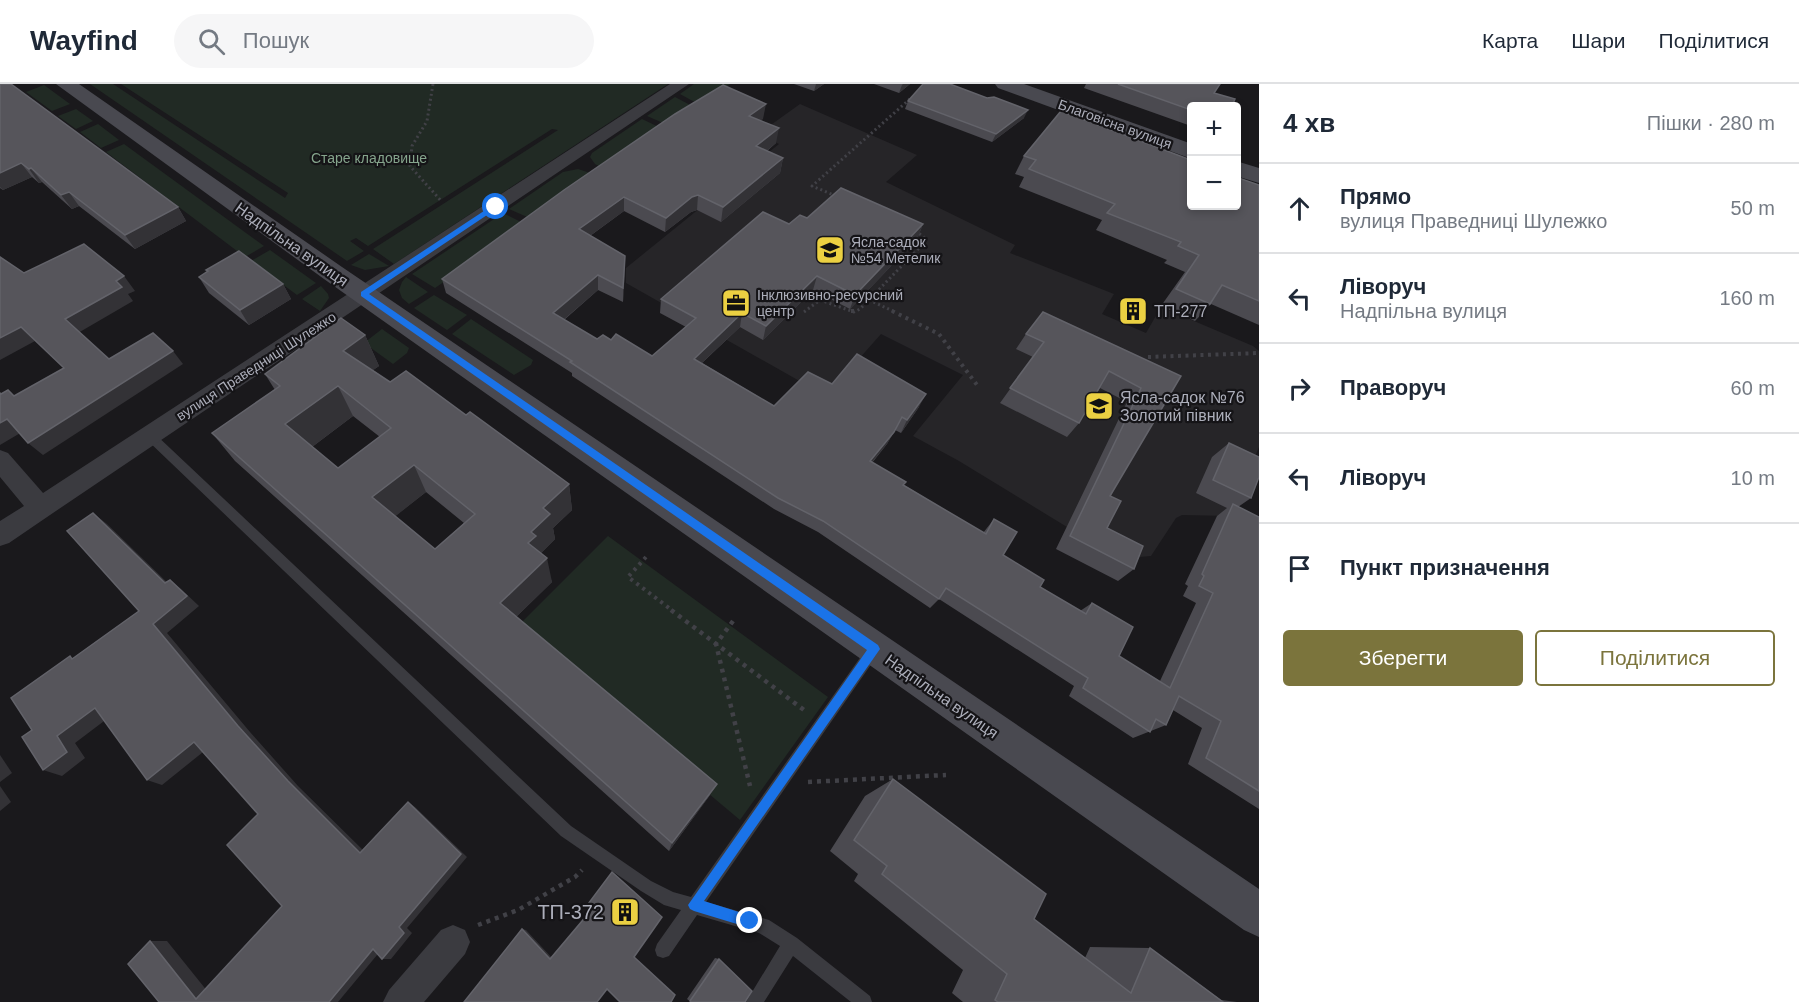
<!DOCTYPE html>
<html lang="uk">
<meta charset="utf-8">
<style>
:root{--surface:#fff;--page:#f6f6f7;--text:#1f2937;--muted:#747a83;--line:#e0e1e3;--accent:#7b743c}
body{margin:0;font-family:Arial,sans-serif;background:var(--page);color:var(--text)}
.controls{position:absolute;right:18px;top:18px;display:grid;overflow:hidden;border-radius:6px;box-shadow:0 3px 9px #0003}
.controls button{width:54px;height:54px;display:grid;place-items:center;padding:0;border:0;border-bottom:2px solid var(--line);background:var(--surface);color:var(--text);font:30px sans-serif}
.stop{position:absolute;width:18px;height:18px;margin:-14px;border:4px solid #1a73e8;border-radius:50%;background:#fff}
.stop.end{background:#1a73e8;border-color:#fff;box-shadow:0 2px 6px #0008}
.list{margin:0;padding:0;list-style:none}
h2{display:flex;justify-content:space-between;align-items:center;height:78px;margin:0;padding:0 24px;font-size:26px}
h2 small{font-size:20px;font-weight:400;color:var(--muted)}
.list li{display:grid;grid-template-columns:39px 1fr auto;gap:18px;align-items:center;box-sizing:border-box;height:90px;padding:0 24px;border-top:2px solid var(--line)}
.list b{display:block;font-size:22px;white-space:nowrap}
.list p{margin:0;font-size:20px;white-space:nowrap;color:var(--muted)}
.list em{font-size:20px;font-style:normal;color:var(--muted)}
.actions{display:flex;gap:12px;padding:18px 24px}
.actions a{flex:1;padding:14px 0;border:2px solid var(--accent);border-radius:6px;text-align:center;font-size:21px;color:var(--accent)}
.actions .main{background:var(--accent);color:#fff}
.icon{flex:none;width:33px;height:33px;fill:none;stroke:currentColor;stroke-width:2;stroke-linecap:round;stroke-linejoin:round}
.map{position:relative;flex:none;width:1259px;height:918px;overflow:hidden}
header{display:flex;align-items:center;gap:36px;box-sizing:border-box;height:84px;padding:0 30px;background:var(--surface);border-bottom:2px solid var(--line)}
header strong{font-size:28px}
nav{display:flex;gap:33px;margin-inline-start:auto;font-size:21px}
.search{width:420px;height:54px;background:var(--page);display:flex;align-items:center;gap:15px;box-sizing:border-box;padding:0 21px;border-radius:33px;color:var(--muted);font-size:22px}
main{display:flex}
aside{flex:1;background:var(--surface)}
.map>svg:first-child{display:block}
</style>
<header>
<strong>Wayfind</strong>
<div class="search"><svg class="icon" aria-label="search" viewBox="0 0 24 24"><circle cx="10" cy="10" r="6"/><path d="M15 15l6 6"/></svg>Пошук</div>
<nav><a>Карта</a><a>Шари</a><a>Поділитися</a></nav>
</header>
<main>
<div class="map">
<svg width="1259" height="918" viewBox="0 0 1259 918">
<rect width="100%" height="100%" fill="#1a191c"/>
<polygon fill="#262528" points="800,20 917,71 886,98 1015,161 1010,169 1114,210 1102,230 1146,249 1161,223 1253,262 1259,267 1259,363 1230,432 1182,431 1176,434 1151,472 1127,474 1067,443 959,377 913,352 963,291 881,250 826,312 626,199 626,184 779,60 758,50"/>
<g fill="#212a24">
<polygon points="90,0 113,0 285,114 288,109 121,0 668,0 394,180 373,165 558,46 552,45 368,162 356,154 350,157 364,167 347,177"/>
<polygon points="694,0 730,0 700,21 680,10"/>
<polygon points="44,1 70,20 52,27 26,8"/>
<polygon points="675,13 696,24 670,42 647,32"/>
<polygon points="76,25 93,37 76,45 58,32"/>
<polygon points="642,35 665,46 606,86 595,80 590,73 592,69"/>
<polygon points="98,40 119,56 101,64 80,48"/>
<polygon points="124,60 264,162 245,173 106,68"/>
<polygon points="578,85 599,92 534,136 509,125 563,88"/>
<polygon points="503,129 527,141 435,204 412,190"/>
<polygon points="270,166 316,199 297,211 251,177"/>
<polygon points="369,170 389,182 365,186 351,181"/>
<polygon points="406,193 428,208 409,220 402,214 399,206 402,198"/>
<polygon points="321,202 328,210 329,214 320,227 302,215"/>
<polygon points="434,211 467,231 447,246 414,224"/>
<polygon points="471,235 533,276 531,281 514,291 452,250"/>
<polygon points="382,245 409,264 407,269 393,280 364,259"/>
<polygon points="608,452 828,613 740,736 514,546"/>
</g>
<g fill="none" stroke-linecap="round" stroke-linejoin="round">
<g stroke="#414147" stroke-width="3" stroke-dasharray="2 3" stroke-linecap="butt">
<polyline points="433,0 427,37 412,62 410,82 442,118"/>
<polyline points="836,112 812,102 911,14"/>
<polyline points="869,216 895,228"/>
<polyline points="804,228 820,216 854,228 860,225 924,159 925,154 917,148"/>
</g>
<g stroke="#414147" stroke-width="4" stroke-dasharray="3 4.5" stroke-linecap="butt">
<polyline points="851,227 856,227"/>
<polyline points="892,227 939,250 977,301"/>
<polyline points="1148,273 1259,269"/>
<polyline points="646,473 628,493 673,527"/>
</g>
<g stroke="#414147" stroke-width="4.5" stroke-dasharray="4 5" stroke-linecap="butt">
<polyline points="671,526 804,626"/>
<polyline points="733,537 716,560 750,702"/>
<polyline points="808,698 946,691"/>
<polyline points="478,841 518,826 575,793 582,786"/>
</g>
<polygon fill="#3b3b40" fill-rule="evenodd" points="150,348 154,349 571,742 651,797 673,808 691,813 869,561 874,559 879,561 881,565 879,569 706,818 769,836 797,854 870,912 872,918 851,918 793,872 764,918 746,918 780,862 759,849 697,831 669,872 663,874 657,872 655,866 657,860 681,826 664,821 641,807 561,752 146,355 145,352"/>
<g fill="#3b3b40" fill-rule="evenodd">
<polygon points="670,0 689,0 50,431 9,459 0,462 0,437 24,422 0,393 0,366 8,369 43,409"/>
<polygon points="453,841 465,846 470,858 465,870 424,918 383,918 389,906 441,846"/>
</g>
<g fill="#494950" fill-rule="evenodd">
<polygon points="56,0 79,0 342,183 1259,805 1259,853 1244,846 324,195"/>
<polygon points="995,0 1024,0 1192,60 1192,75 998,4"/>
<polygon points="1236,77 1259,84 1259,99 1236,92"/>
</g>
</g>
<g fill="#4b4a50" fill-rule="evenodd">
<polygon points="0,0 178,123 186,137 135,165 79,122 72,125 42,98 39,99 32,93 3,106 0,104"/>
<polygon points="794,0 824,0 814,7"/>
<polygon points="874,0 910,0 899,9"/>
<polygon points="1086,0 1220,0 1191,22 1191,42 1084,4"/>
<polygon points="908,17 1024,34 992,58 905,25"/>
<polygon points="763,35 760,37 776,59 767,67 783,74 780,89 721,138 697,126 691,128 665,148 624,127 590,152 625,172 623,218 598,206 564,236 597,255 611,256 652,272 686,243 660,229 661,215 789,140 807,134 923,140 917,155 850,225 813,206 763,256 740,243 702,279 774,322 832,300 919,323 901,349 895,346 887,360 872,379 904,401 983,449 994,435 1003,471 1040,503 1080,527 1092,519 1119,572 1160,597 1196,519 1183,512 1188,502 1185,500 1217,432 1227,424 1196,409 1212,373 1229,359 1251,414 1238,423 1259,433 1259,725 1188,680 1202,644 1173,626 1166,641 1133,654 1069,612 1074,602 939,515 930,524 818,448 774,425 572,292 572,289 446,209 442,195"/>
<polygon points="1024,72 1259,101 1259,241 1211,220 1195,237 1161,222 1185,188 1164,179 1167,176 1096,146 1102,136 1019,103 1024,93 1015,90"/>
<polygon points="206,186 283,200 291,215 249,241 209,209 199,193 207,188"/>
<polygon points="1026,250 1181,292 1110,412 1107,444 1134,485 1118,497 1056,465 1127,318 1100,304 1079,339 1067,353 1000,319 1033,273 1016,265"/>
<path d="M365 251 379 282 373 286 390 298 466 331 569 400 572 426 553 444 555 455 541 469 552 498 516 533 710 711 669 767 235 377 212 349 275 306 265 290ZM353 332 380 353 338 384 312 363ZM426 408 464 439 435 465 395 432Z"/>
<polygon points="893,695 1034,835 1085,874 1090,863 1150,864 1221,916 1237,918 963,918 952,909 963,886 854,797 858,790 830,767 865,712"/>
<polygon points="715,874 719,875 691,918 687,915"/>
</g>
<g fill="#333236">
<polygon points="816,0 824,0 814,7"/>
<polygon points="903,0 910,0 899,9 902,1"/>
<polygon points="766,20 763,35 746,47 749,32"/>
<polygon points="1028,26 1024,34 992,58 996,50"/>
<polygon points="779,44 776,59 754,77 756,62"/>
<polygon points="783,74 780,89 721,138 723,123"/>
<polygon points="21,79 32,93 3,106 0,103 0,89"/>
<polygon points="31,84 42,98 39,99 29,85"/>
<polygon points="69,108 79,122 72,125 61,111"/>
<polygon points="698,111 697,126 691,128 665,148 666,134 692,113"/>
<polygon points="624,113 624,127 580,159 579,145"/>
<polygon points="178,123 186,137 135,165 125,151"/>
<polygon points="923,140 917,155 850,225 855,211"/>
<polygon points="625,172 625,187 623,218 623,204"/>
<polygon points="598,191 598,206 555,243 553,229"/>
<polygon points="124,192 135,207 128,210 133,217 78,249 65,235 116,197"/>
<polygon points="817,192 813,206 763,256 766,242"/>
<polygon points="283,200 291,215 249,241 240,226"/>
<polygon points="742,229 740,243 692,288 694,275"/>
<polygon points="21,243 35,257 0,276 0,254"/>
<polygon points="365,251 379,282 358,297 343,267"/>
<polygon points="173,267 183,280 43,371 28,359"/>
<polygon points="338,302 353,332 304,369 285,340"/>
<polygon points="926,310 919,323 901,349 907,336"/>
<polygon points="902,333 887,360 863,389 870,377"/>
<polygon points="7,335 22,348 0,361 0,339"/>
<polygon points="414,381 426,408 387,439 372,413"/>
<polygon points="569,400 572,426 553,444 555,455 540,470 528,459 531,448 543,424"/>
<polygon points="93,429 107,440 178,509 165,499"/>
<polygon points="547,474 552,498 508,541 500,519"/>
<polygon points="170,496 182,506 199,522 167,549 250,648 298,702 369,772 360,769 288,697 238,642 153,540"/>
<polygon points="95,624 112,631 75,659 85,674 62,692 43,686 57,652"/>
<polygon points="194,658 208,664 162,701 147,696"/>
<polygon points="0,671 12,689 0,698"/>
<polygon points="717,700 710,711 669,767 672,759"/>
<polygon points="0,702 11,718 0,727"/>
<polygon points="408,718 415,723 467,773 407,844 412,849 391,875 382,875 399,843"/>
<polygon points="522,845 526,846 553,875 550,875"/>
<polygon points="150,857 167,857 212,913 196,915"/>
<polygon points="373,865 382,865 338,918 329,918"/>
</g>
<g fill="#56555b" stroke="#63636a" stroke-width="1.5" fill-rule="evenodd">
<polygon points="0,0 11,0 178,123 125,151 69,108 61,111 31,84 29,85 21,79 0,89"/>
<polygon points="923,0 950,0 987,14 994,13 1028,26 996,50 908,17"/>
<polygon points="1118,0 1220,0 1214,9 1235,15 1232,22 1191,22 1191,26"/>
<polygon points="723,1 766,20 749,32 779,44 756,62 783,74 723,123 698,111 692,113 666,134 624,113 579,145 625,172 623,204 598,191 553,229 597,255 603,251 611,256 616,250 652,272 696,234 661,215 763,128 789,140 800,131 807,134 841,104 923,140 855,211 817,192 766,242 742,229 694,275 774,322 808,288 832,300 857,270 926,310 907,336 902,333 894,348 870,377 906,398 903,401 986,450 994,435 1017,448 1003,471 1044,496 1040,503 1086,530 1092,519 1133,543 1119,572 1170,604 1213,509 1199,502 1204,492 1202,490 1233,420 1259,433 1259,707 1206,674 1221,637 1179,612 1166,641 1156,635 1150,648 1083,604 1088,594 946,504 939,515 823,437 778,414 570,278 572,277 442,195 564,106 675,30"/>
<polygon points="1061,27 1191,76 1191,122 1236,122 1236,93 1259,101 1259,217 1222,201 1210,220 1176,205 1199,171 1178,162 1181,158 1107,129 1115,120 1029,85 1036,76 1024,72"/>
<polygon points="84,160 124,192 116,197 122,203 65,235 109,275 153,249 173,267 28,359 7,335 0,339 0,309 1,310 8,306 14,312 64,284 21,243 0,254 0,173 24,189"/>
<polygon points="239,167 283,200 240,226 199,193 208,187 206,186"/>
<polygon points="1043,228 1181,292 1110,412 1121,417 1107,444 1143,462 1134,485 1070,452 1141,304 1109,287 1079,339 1010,304 1044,258 1026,250"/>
<path d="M341 234 365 251 343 267 390 298 406 287 466 331 470 328 569 400 543 424 550 430 531 448 536 452 528 459 547 474 500 519 717 700 672 759 212 349 280 302 265 290ZM338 302 391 344 338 384 285 340ZM414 381 475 430 435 465 372 413Z"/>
<polygon points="1229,359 1259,373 1259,393 1251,414 1213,396"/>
<polygon points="93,429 165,499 170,496 187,512 153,540 238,642 288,697 360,769 408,718 461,770 399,843 404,849 382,875 373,865 329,918 159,918 128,880 150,857 196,915 282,822 227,761 258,730 194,658 147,696 95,624 57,652 67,668 43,686 22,653 32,646 11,614 70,572 72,575 139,527 67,447"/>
<polygon points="893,695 1046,810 1034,835 1131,909 1150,864 1223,918 998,918 995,916 1007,890 882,790 887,782 854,756"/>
<polygon points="612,788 662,833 634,873 675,911 671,918 620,918 607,905 597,918 464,918 522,845 550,875 593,824 588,820"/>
<polygon points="719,875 752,907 745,918 691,918 690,917"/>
</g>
<polygon fill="#1a73e8" points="493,121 499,123 369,210 878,561 880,565 704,817 755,833 756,837 755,842 750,844 694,827 690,825 688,821 867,566 361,212 361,208"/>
<defs>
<g id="school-square" transform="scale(1.5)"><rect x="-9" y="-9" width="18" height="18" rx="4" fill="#ebd042" stroke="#151417"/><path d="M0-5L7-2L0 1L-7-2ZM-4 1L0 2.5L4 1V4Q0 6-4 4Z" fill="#111"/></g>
<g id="office-square" transform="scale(1.5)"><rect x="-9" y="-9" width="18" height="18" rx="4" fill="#ebd042" stroke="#151417"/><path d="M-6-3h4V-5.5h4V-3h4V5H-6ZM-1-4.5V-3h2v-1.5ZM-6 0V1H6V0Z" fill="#111"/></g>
<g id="building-square" transform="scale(1.5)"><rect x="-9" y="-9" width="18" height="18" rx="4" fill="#ebd042" stroke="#151417"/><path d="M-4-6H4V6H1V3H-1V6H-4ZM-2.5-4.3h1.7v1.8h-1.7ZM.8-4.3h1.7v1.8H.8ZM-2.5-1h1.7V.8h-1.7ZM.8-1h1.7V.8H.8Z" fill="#111"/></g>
</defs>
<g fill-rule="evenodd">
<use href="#school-square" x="830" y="166"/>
<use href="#office-square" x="736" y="219"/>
<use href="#building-square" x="1133" y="227"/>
<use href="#school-square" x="1099" y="322"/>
<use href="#building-square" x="625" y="828"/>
</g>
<g text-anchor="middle" stroke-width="4.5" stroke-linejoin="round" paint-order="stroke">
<g font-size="14" fill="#acaeba" stroke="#151417">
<text transform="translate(1115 40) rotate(20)" y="5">Благовісна вулиця</text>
<text transform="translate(256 282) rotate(-33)" y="5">вулиця Праведниці Шулежко</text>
</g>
<g font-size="14" fill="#85a48c" stroke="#151417">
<text x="369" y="79">Старе кладовище</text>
</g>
<g font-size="14" fill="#acaeba" stroke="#151417" text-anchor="start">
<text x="851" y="163">Ясла-садок<tspan x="851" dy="16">№54 Метелик</tspan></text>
<text x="757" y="216">Інклюзивно-ресурсний<tspan x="757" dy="16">центр</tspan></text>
</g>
<g font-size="16" fill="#acaeba" stroke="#151417">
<text transform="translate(292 160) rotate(35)" y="6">Надпільна вулиця</text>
<text transform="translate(942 612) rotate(35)" y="6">Надпільна вулиця</text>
</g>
<g font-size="16" fill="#acaeba" stroke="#151417" text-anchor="start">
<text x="1154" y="233">ТП-277</text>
<text x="1120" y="319">Ясла-садок №76<tspan x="1120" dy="18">Золотий півник</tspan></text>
</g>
<g font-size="20" fill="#acaeba" stroke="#151417" text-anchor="end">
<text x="604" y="835">ТП-372</text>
</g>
</g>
</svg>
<div class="controls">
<button>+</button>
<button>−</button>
</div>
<div class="stop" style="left:496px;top:123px"></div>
<div class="stop end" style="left:750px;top:837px"></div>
</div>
<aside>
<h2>4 хв<small>Пішки · 280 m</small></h2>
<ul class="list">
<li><svg class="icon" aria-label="ahead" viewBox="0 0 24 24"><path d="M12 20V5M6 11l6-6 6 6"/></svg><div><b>Прямо</b><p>вулиця Праведниці Шулежко</p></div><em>50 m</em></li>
<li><svg class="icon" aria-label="left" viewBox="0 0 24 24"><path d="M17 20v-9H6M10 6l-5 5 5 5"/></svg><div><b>Ліворуч</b><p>Надпільна вулиця</p></div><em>160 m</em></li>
<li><svg class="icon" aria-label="right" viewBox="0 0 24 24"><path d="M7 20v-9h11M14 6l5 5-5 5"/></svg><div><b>Праворуч</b></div><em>60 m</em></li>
<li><svg class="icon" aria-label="left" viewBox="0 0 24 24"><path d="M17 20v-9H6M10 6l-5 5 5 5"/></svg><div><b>Ліворуч</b></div><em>10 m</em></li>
<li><svg class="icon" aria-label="arrive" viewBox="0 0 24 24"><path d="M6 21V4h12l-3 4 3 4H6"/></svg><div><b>Пункт призначення</b></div></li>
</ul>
<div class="actions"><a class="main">Зберегти</a><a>Поділитися</a></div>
</aside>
</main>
